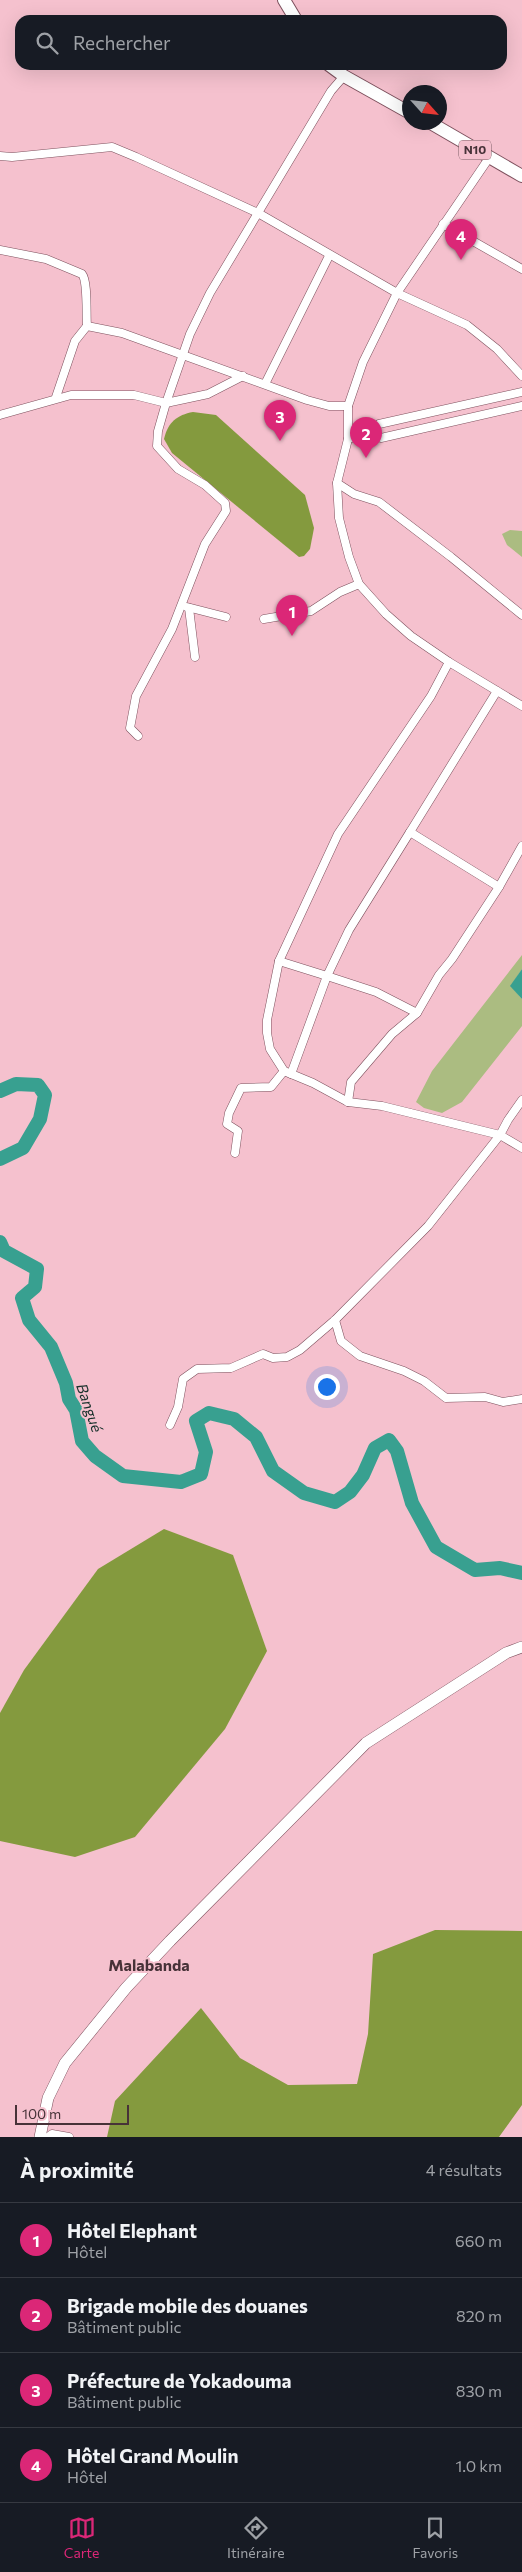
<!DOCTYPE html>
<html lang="fr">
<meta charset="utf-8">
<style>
:root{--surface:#171b24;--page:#242831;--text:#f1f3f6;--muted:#9ea1a6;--line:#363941;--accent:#db2777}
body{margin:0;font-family:Commissioner,sans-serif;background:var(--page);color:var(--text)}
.compass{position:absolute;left:402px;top:85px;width:45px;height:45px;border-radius:50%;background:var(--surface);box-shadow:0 5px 20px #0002;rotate:117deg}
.scale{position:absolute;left:15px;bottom:12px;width:114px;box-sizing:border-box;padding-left:5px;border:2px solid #473238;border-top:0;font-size:14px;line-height:18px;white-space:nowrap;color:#473238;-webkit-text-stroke:4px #f5c1ce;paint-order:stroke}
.you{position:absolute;left:326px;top:1386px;width:18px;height:18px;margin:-12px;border:4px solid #fff;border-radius:50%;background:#1a73e8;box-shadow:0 0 0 8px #1a73e833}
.badge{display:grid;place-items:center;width:32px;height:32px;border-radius:50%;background:var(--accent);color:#fff;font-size:16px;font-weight:700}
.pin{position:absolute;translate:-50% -41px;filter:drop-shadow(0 1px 2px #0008)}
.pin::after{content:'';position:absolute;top:26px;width:18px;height:15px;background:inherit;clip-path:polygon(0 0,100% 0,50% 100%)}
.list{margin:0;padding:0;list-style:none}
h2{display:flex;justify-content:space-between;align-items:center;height:65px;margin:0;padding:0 20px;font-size:21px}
h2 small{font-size:16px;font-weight:400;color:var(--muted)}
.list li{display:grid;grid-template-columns:32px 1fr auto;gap:15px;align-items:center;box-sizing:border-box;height:75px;padding:0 20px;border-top:1px solid var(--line)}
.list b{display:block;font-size:19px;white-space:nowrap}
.list p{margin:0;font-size:16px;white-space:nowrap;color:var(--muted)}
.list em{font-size:16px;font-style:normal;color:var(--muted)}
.icon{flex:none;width:28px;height:28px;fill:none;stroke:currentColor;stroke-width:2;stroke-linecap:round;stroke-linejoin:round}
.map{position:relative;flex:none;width:522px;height:2137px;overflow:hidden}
.search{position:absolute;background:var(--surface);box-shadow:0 5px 20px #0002;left:15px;right:15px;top:15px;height:55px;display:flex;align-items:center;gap:12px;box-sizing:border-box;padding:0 18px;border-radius:15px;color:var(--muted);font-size:19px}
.sheet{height:365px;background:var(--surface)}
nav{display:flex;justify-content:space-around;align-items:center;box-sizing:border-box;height:70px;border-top:1px solid var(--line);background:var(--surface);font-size:14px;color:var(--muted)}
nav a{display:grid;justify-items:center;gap:2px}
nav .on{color:var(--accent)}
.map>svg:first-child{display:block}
</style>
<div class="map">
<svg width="522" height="2137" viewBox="0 0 522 2137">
<rect width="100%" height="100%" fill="#f5c1ce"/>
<g fill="#abbc81">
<polygon points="510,530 522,531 522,557 507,545 502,534"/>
<polygon points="522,955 522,969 511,986 522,999 522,1026 462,1102 442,1113 424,1108 416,1102 432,1071"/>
</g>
<g fill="#849a3e">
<path d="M193 412 216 415 305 495 314 528 310 549 304 556 299 557 172 453 164 439C168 422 177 415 193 412Z"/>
<polygon points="164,1529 233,1555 267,1651 225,1729 135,1837 75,1857 0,1841 0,1713 24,1670 98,1569"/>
<polygon points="435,1930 522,1931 522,2105 499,2137 107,2137 115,2101 201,2008 240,2058 288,2085 357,2084 368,2034 373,1954"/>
</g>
<polygon fill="#38a090" points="522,969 522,999 510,986"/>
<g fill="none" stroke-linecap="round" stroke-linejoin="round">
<g stroke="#38a090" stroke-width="14">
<polyline points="0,1091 16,1084 38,1085 45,1095 40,1119 23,1148 0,1159"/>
<polyline points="0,1242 4,1251 37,1269 35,1287 22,1298 29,1320 51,1347 66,1383 69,1399 76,1410 82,1441 95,1456 123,1476 181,1482 201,1474 206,1452 196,1421 209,1413 234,1419 256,1437 273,1471 304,1493 335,1502 350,1492 363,1475 375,1448 389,1440 397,1451 412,1503 436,1547 475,1570 500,1568 522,1573"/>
</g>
<g stroke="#7e515e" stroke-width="9">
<g id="minor">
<polyline points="0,156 12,157 112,147 136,157 258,213 397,293 467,325 497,349 522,376"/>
<polyline points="489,158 397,293 363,362 348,406 348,439 337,483 339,518 349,557 359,584 386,614 411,636 449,662 431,696 338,834 279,961 267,1020 267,1033 270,1049 284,1071 313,1083 348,1102 382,1106 500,1135 522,1148"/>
<polyline points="443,224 522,269"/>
<path d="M0 250 46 259 82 274C88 281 86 314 87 326"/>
<polyline points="265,384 329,256"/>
<polyline points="56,397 75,341 87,326 122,333 307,400 329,406 348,406"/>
<polyline points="166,403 190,334 210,293 331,91 344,76"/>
<polyline points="166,403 208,394 243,376"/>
<polyline points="0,415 71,395 134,395 166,403 158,431 157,446 178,469 205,485 225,503 226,511 205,544 172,629 136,696 130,728 138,736"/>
<polyline points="367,434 381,438 522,406"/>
<polyline points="348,439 367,434 379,424 522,392"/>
<polyline points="337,483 354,494 379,502 451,557 522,615"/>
<polyline points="187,607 226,617"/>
<polyline points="189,608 195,657"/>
<polyline points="264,619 311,611 340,592 359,584"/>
<polyline points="449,662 522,706"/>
<polyline points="410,832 497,691"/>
<polyline points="279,961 327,976 291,1074"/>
<polyline points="417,1013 376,992 327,976 349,930 410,832 499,887"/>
<polyline points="348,1102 351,1082 392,1034 417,1013 439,975 452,959 499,887 522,846"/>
<polyline points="235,1153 238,1131 227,1124 229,1113 241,1088 271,1087 284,1071"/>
<polyline points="335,1320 341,1341 360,1356 404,1371 424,1381 446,1398 485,1397 503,1402 522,1399"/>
<polyline points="170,1425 178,1407 183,1379 197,1369 231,1368 263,1354 273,1358 287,1357 300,1350 335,1320 428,1226 500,1135 508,1120 522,1100"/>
<polyline points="48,2137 52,2134 69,2137"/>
</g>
</g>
<g stroke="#7e515e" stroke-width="12">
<polyline id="secondary" points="40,2137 48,2098 65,2063 126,1988 170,1941 366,1743 506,1653 522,1647"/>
</g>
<g stroke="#7e515e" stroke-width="14">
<g id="trunk">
<polyline points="284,0 296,20"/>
<polyline points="329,65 344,76 410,113"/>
<polyline points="429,122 522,176"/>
</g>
</g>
<use href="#minor" stroke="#fff" stroke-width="8"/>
<use href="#secondary" stroke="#fff" stroke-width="11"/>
<use href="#trunk" stroke="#fff" stroke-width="12"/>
</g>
<g text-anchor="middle" stroke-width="4" stroke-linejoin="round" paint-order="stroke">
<rect fill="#f5c1ce" stroke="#7b5d65" stroke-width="1" x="459" y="140.5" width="32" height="19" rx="4"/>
<g font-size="12" font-weight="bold" fill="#473238">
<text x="475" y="154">N10</text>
</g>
<g font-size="15" font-style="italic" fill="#19312c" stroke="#f5c1ce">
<text transform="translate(89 1408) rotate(71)" y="5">Bangué</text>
</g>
<g font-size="16" font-weight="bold" fill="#473238" stroke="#f5c1ce">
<text x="149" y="1971">Malabanda</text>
</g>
</g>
</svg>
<svg class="compass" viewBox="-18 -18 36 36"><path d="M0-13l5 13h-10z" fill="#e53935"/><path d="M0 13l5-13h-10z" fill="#9ea1a6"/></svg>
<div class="scale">100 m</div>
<div class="you"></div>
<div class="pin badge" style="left:292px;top:636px">1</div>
<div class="pin badge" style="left:366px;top:458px">2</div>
<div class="pin badge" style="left:280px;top:441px">3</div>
<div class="pin badge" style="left:461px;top:260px">4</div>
<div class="search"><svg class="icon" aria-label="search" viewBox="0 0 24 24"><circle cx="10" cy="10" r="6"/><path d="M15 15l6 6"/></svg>Rechercher</div>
</div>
<section class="sheet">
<h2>À proximité<small>4 résultats</small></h2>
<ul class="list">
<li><span class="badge">1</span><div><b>Hôtel Elephant</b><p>Hôtel</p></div><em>660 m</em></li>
<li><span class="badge">2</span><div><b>Brigade mobile des douanes</b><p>Bâtiment public</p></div><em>820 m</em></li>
<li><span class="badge">3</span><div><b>Préfecture de Yokadouma</b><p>Bâtiment public</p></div><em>830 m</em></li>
<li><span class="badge">4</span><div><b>Hôtel Grand Moulin</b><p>Hôtel</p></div><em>1.0 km</em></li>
</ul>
</section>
<nav>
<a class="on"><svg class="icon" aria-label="map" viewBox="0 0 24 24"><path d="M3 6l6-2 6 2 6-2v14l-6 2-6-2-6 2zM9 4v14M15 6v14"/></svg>Carte</a>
<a><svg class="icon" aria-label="directions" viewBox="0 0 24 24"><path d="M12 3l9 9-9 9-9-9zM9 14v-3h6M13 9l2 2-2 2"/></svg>Itinéraire</a>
<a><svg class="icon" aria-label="saved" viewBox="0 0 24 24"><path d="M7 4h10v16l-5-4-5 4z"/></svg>Favoris</a>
</nav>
